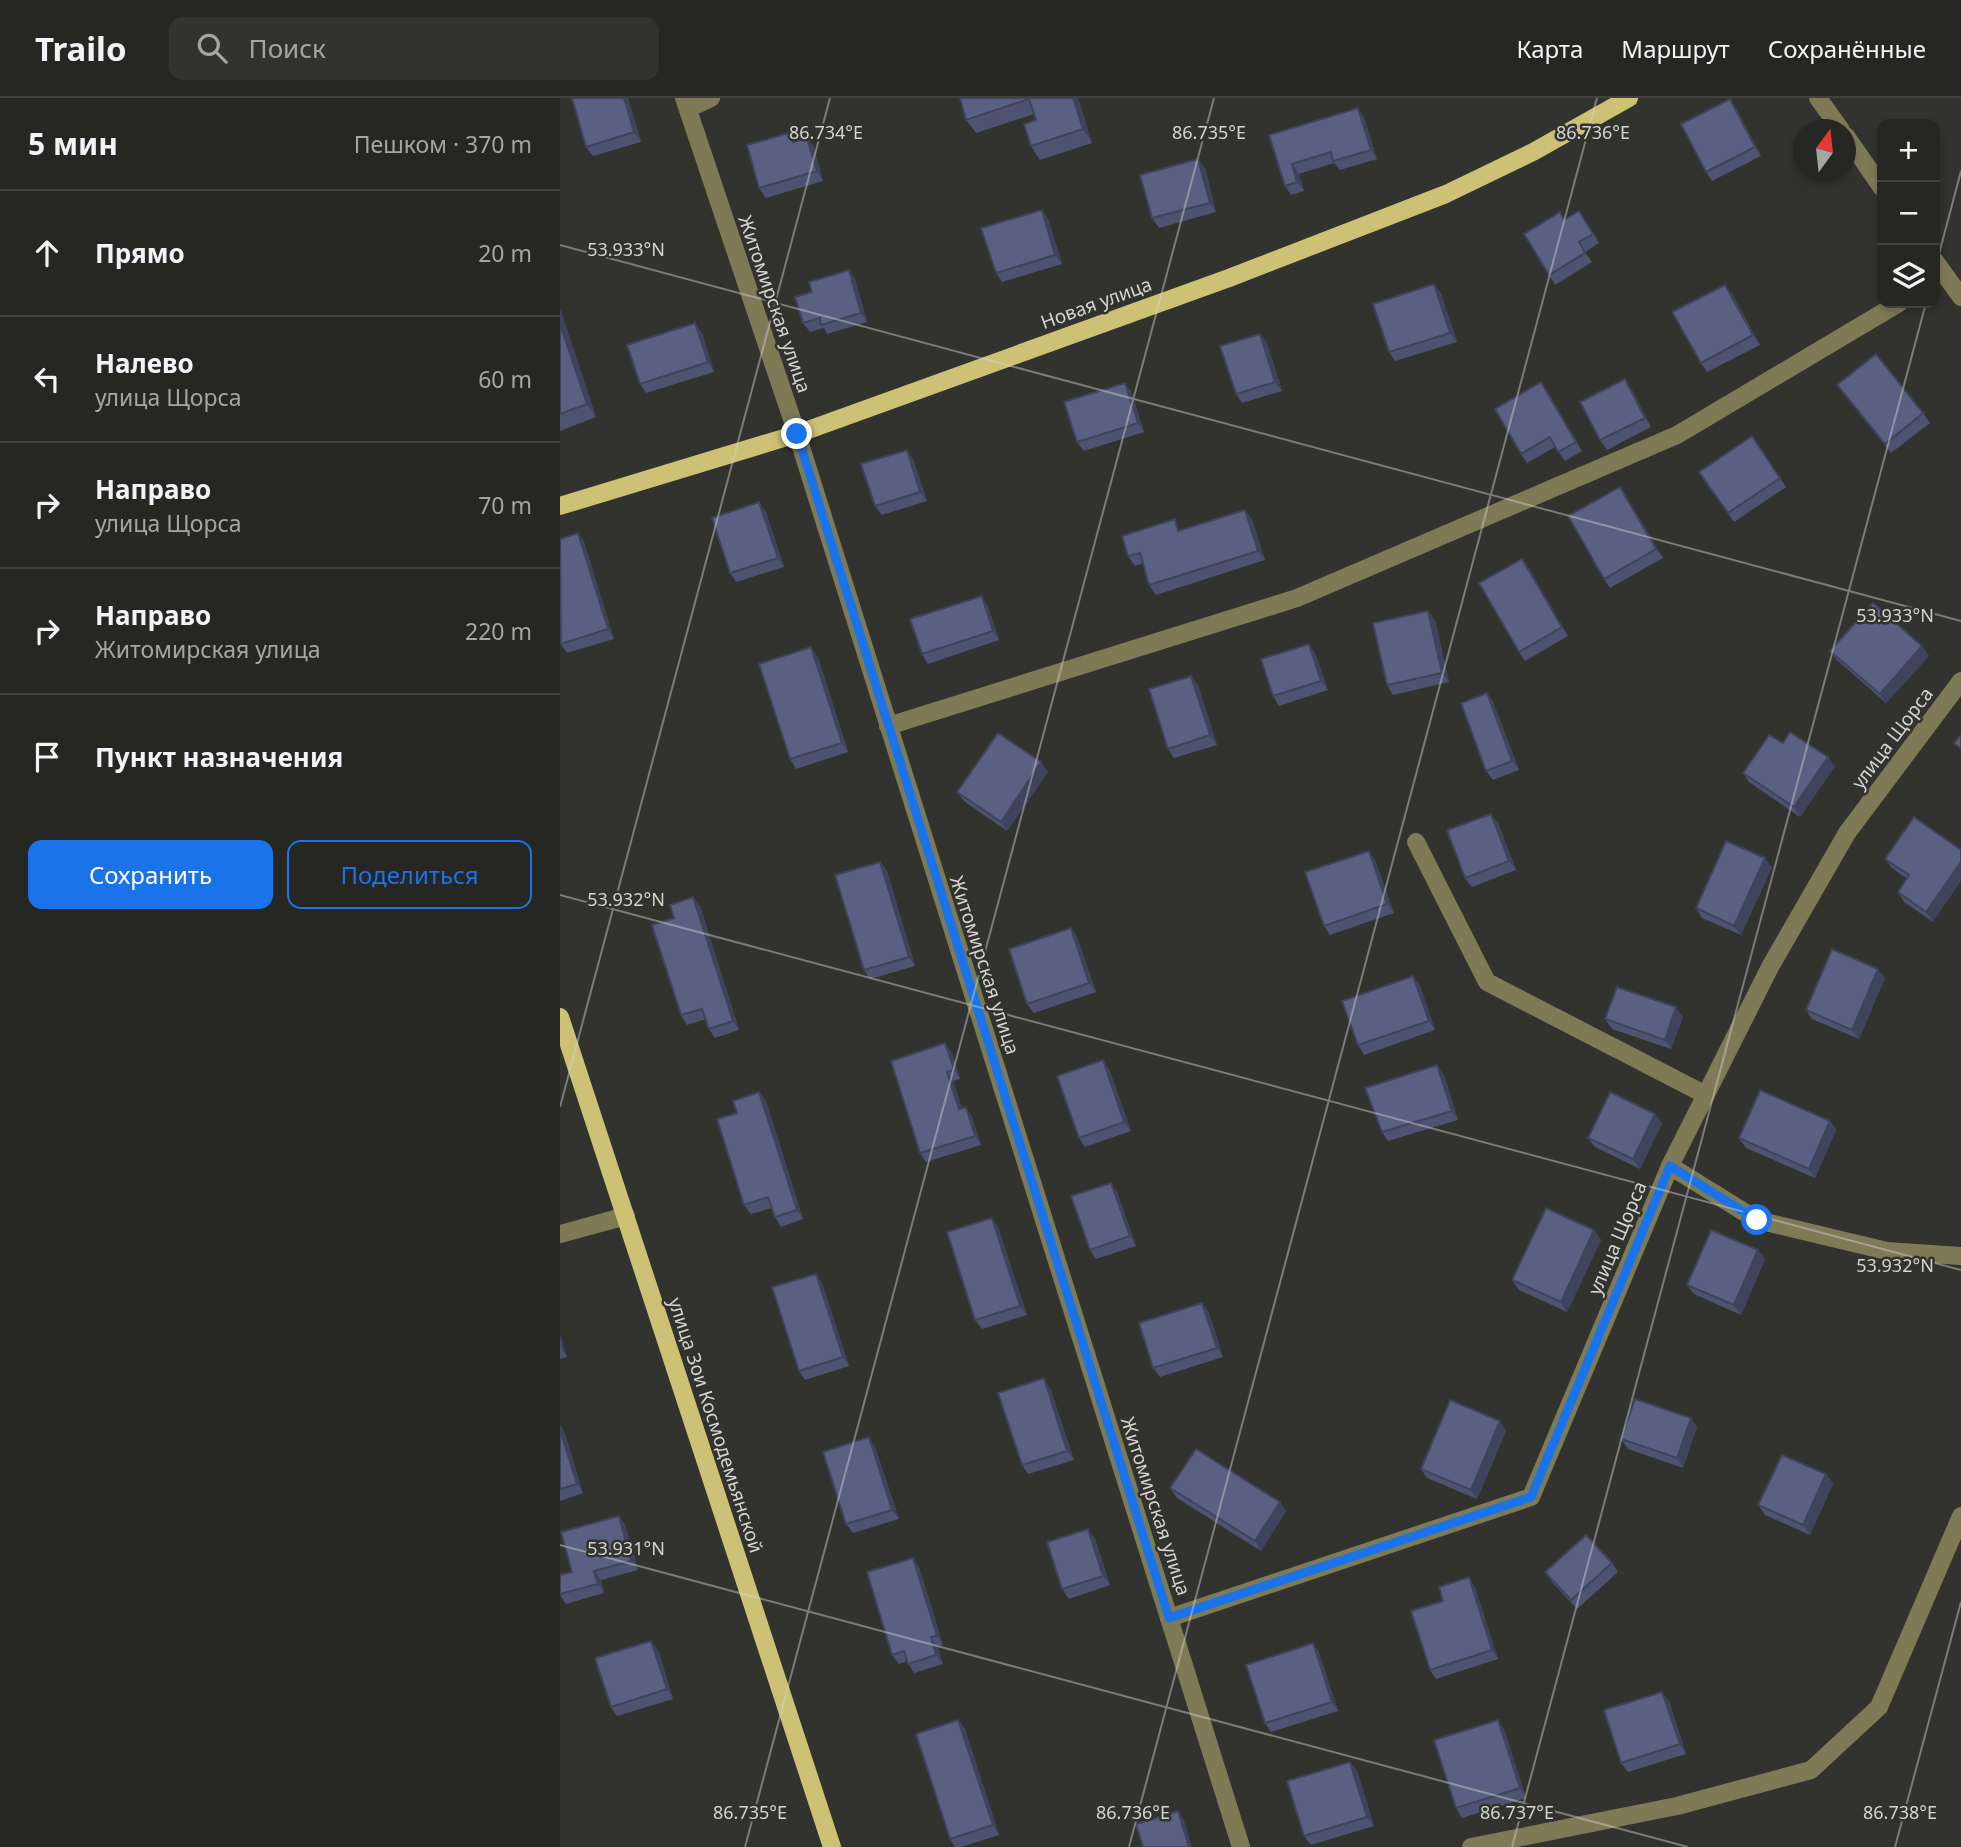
<!DOCTYPE html>
<html lang="ru">
<meta charset="utf-8">
<style>
:root{--surface:#262622;--page:#32322f;--text:#f1f3f6;--muted:#a4a5a5;--line:#424340;--accent:#1a73e8}
body{margin:0;font-family:"Noto Sans",sans-serif;background:var(--page);color:var(--text)}
.controls{position:absolute;right:21px;top:21px;display:grid;overflow:hidden;border-radius:14px;box-shadow:0 4px 10px #0003}
.controls button{width:63px;height:63px;display:grid;place-items:center;padding:0;border:0;border-bottom:2px solid var(--line);background:var(--surface);color:var(--text);font:35px sans-serif}
.compass{position:absolute;left:1233px;top:21px;width:63px;height:63px;border-radius:50%;background:var(--surface);box-shadow:0 4px 10px #0003;rotate:15deg}
.stop{position:absolute;width:21px;height:21px;margin:-16px;border:5px solid #1a73e8;border-radius:50%;background:#fff}
.stop.end{background:#1a73e8;border-color:#fff;box-shadow:0 2px 7px #0008}
.list{margin:0;padding:0;list-style:none}
h2{display:flex;justify-content:space-between;align-items:center;height:91px;margin:0;padding:0 28px;font-size:30px}
h2 small{font-size:23px;font-weight:400;color:var(--muted)}
.list li{display:grid;grid-template-columns:46px 1fr auto;gap:21px;align-items:center;box-sizing:border-box;height:126px;padding:0 28px;border-top:2px solid var(--line)}
.list b{display:block;font-size:26px;white-space:nowrap}
.list p{margin:0;font-size:23px;white-space:nowrap;color:var(--muted)}
.list em{font-size:23px;font-style:normal;color:var(--muted)}
.actions{display:flex;gap:14px;padding:21px 28px}
.actions a{flex:1;padding:16px 0;border:2px solid var(--accent);border-radius:14px;text-align:center;font-size:24px;color:var(--accent)}
.actions .main{background:var(--accent);color:#fff}
.icon{flex:none;width:38px;height:38px;fill:none;stroke:currentColor;stroke-width:2;stroke-linecap:round;stroke-linejoin:round}
.map{position:relative;flex:none;width:1401px;height:1749px;overflow:hidden}
header{display:flex;align-items:center;gap:42px;box-sizing:border-box;height:98px;padding:0 35px;background:var(--surface);border-bottom:2px solid var(--line)}
header strong{font-size:33px}
nav{display:flex;gap:38px;margin-inline-start:auto;font-size:24px}
.search{width:490px;height:63px;background:var(--page);display:flex;align-items:center;gap:18px;box-sizing:border-box;padding:0 24px;border-radius:14px;color:var(--muted);font-size:26px}
main{display:flex}
aside{flex:1;background:var(--surface)}
.map>svg:first-child{display:block}
</style>
<header>
<strong>Trailo</strong>
<div class="search"><svg class="icon" aria-label="search" viewBox="0 0 24 24"><circle cx="10" cy="10" r="6"/><path d="M15 15l6 6"/></svg>Поиск</div>
<nav><a>Карта</a><a>Маршрут</a><a>Сохранённые</a></nav>
</header>
<main>
<aside>
<h2>5 мин<small>Пешком · 370 m</small></h2>
<ul class="list">
<li><svg class="icon" aria-label="ahead" viewBox="0 0 24 24"><path d="M12 20V5M6 11l6-6 6 6"/></svg><div><b>Прямо</b></div><em>20 m</em></li>
<li><svg class="icon" aria-label="left" viewBox="0 0 24 24"><path d="M17 20v-9H6M10 6l-5 5 5 5"/></svg><div><b>Налево</b><p>улица Щорса</p></div><em>60 m</em></li>
<li><svg class="icon" aria-label="right" viewBox="0 0 24 24"><path d="M7 20v-9h11M14 6l5 5-5 5"/></svg><div><b>Направо</b><p>улица Щорса</p></div><em>70 m</em></li>
<li><svg class="icon" aria-label="right" viewBox="0 0 24 24"><path d="M7 20v-9h11M14 6l5 5-5 5"/></svg><div><b>Направо</b><p>Житомирская улица</p></div><em>220 m</em></li>
<li><svg class="icon" aria-label="arrive" viewBox="0 0 24 24"><path d="M6 21V4h12l-3 4 3 4H6"/></svg><div><b>Пункт назначения</b></div></li>
</ul>
<div class="actions"><a class="main">Сохранить</a><a>Поделиться</a></div>
</aside>
<div class="map">
<svg width="1401" height="1749" viewBox="0 0 1401 1749">
<rect width="100%" height="100%" fill="#32322e"/>
<g fill="none" stroke-linecap="round" stroke-linejoin="round">
<g stroke="#7f7a56" stroke-width="18">
<polyline points="124,0 237,336 681,1749"/>
<polyline points="1258,0 1281,32"/>
<polyline points="128,11 151,0"/>
<polyline points="1286,38 1322,90"/>
<polyline points="1375,163 1401,199"/>
<polyline points="328,628 737,500 1117,337 1339,205"/>
<polyline points="856,744 927,884 1146,997"/>
<polyline points="1110,1068 1197,1122 1327,1153 1401,1158"/>
<polyline points="0,1136 66,1118"/>
<polyline points="609,1520 971,1399 1110,1068 1210,869 1287,735 1401,583"/>
<polyline points="911,1749 1117,1708 1251,1672 1319,1609 1401,1418"/>
</g>
<g stroke="#ccc175" stroke-width="18">
<polyline points="0,408 237,336 669,180 886,96 973,54 1069,0"/>
<polyline points="0,919 272,1749"/>
</g>
</g>
<g fill="#4d5370">
<polygon points="12,0 68,0 81,44 33,58 26,49"/>
<polygon points="400,0 518,0 532,45 480,62 471,48 476,22 474,16 416,35 406,22"/>
<polygon points="1176,10 1201,58 1152,83 1146,74"/>
<polygon points="804,19 817,61 780,72 774,65 739,76 744,93 731,97 725,88 709,37"/>
<polygon points="247,40 254,49 263,83 206,100 199,90"/>
<polygon points="645,70 656,114 599,130 592,120"/>
<polygon points="482,112 488,121 502,166 442,184 436,175"/>
<polygon points="1000,114 1005,121 1025,122 1039,145 1025,154 1032,164 995,187 989,177"/>
<polygon points="295,181 307,224 267,236 264,230 250,234 243,225"/>
<polygon points="874,186 881,196 897,244 835,263 829,254"/>
<polygon points="1165,187 1172,196 1200,247 1147,274 1141,265"/>
<polygon points="0,211 36,319 0,333"/>
<polygon points="142,235 154,274 86,295 80,286"/>
<polygon points="700,236 707,245 722,293 682,305 676,296"/>
<polygon points="565,285 571,294 584,334 524,353 517,344"/>
<polygon points="1277,287 1363,315 1370,325 1331,355"/>
<polygon points="1071,290 1091,329 1047,352 1040,342"/>
<polygon points="988,294 1022,353 1005,363 995,349 967,365 961,356"/>
<polygon points="1192,338 1226,389 1174,424 1139,374"/>
<polygon points="353,361 367,403 322,417 315,408"/>
<polygon points="1066,398 1103,460 1050,490 1044,481"/>
<polygon points="206,414 224,469 176,484 170,475"/>
<polygon points="692,421 705,462 596,497 589,487 583,465 575,468 568,458 622,432"/>
<polygon points="18,435 24,444 54,541 7,555 1,546"/>
<polygon points="962,461 1008,538 965,563 959,554"/>
<polygon points="428,508 439,542 368,566 362,556"/>
<polygon points="875,522 889,584 833,597 827,587"/>
<polygon points="1362,548 1369,558 1326,605 1277,562 1270,553"/>
<polygon points="755,555 768,592 719,608 713,598"/>
<polygon points="258,559 288,654 236,671 230,661"/>
<polygon points="638,587 657,647 614,660 608,651"/>
<polygon points="927,595 933,604 959,672 933,682 926,673"/>
<polygon points="1223,645 1275,668 1240,719 1189,684 1183,675"/>
<polygon points="488,674 447,733 404,703 397,694"/>
<polygon points="1354,719 1373,824 1344,804 1338,794 1347,781 1332,770 1325,761"/>
<polygon points="938,725 956,772 912,789 905,780"/>
<polygon points="815,762 834,815 770,837 764,828"/>
<polygon points="320,764 327,773 355,868 310,881 304,872"/>
<polygon points="1212,769 1181,837 1142,820 1136,810"/>
<polygon points="140,808 179,932 155,940 149,931 146,921 127,927 121,917 114,820"/>
<polygon points="511,830 517,839 536,894 474,915 467,906"/>
<polygon points="1325,880 1299,941 1252,921 1246,912"/>
<polygon points="860,888 875,932 804,957 798,947"/>
<polygon points="1123,919 1111,951 1052,931 1045,921"/>
<polygon points="392,955 400,981 393,983 402,1010 412,1019 421,1047 366,1064 360,1055"/>
<polygon points="549,971 571,1033 525,1049 519,1040"/>
<polygon points="884,977 898,1022 828,1043 822,1034"/>
<polygon points="199,994 206,1003 243,1121 221,1129 215,1119 212,1110 191,1116 184,1107"/>
<polygon points="1095,1016 1102,1025 1080,1071 1035,1049 1028,1040"/>
<polygon points="1270,1023 1276,1032 1255,1080 1186,1050 1179,1040"/>
<polygon points="551,1085 557,1094 576,1148 536,1161 530,1152"/>
<polygon points="432,1120 438,1129 467,1217 422,1231 415,1222"/>
<polygon points="1034,1132 1041,1142 1007,1214 959,1192 952,1182"/>
<polygon points="1198,1152 1205,1161 1181,1217 1134,1196 1127,1187"/>
<polygon points="262,1185 289,1268 245,1282 239,1273"/>
<polygon points="642,1205 649,1215 663,1259 600,1279 593,1270"/>
<polygon points="0,1237 7,1259 0,1261"/>
<polygon points="490,1290 514,1362 468,1376 462,1367"/>
<polygon points="0,1327 4,1333 23,1395 0,1403"/>
<polygon points="1137,1329 1123,1370 1068,1351 1061,1341"/>
<polygon points="946,1333 917,1401 867,1380 861,1371"/>
<polygon points="315,1349 339,1421 293,1435 286,1426"/>
<polygon points="1266,1376 1273,1386 1250,1437 1205,1417 1198,1407"/>
<polygon points="610,1390 720,1404 726,1413 701,1453 617,1400"/>
<polygon points="59,1418 65,1427 78,1472 41,1482 44,1495 6,1506 0,1497 12,1474"/>
<polygon points="535,1441 550,1487 509,1501 502,1491"/>
<polygon points="1052,1465 1058,1474 1017,1511 992,1484 985,1474"/>
<polygon points="359,1469 383,1547 377,1548 383,1566 354,1575 347,1563 339,1566 332,1557"/>
<polygon points="915,1489 938,1561 876,1581 870,1572 883,1503"/>
<polygon points="753,1545 759,1555 778,1613 711,1634 705,1625"/>
<polygon points="98,1552 113,1601 57,1618 51,1609"/>
<polygon points="1109,1603 1126,1656 1068,1674 1061,1665"/>
<polygon points="398,1622 405,1631 439,1737 401,1749 395,1749 390,1741"/>
<polygon points="944,1631 966,1700 902,1720 896,1710"/>
<polygon points="797,1673 814,1728 751,1747 744,1738"/>
</g>
<g fill="#3f435b">
<polygon points="64,0 68,0 81,44 74,34"/>
<polygon points="513,0 518,0 532,45 523,31"/>
<polygon points="1170,1 1176,10 1201,58 1195,49"/>
<polygon points="798,10 804,19 817,61 811,52"/>
<polygon points="247,40 254,49 263,83 257,73"/>
<polygon points="638,61 645,70 656,114 650,105"/>
<polygon points="732,66 739,76 744,93 737,84"/>
<polygon points="482,112 488,121 502,166 495,157"/>
<polygon points="289,172 295,181 307,224 301,215"/>
<polygon points="874,186 881,196 897,244 890,235"/>
<polygon points="1165,187 1172,196 1200,247 1193,237"/>
<polygon points="0,211 36,319 27,306 0,226"/>
<polygon points="135,225 142,235 154,274 148,264"/>
<polygon points="700,236 707,245 722,293 715,284"/>
<polygon points="1065,281 1071,290 1091,329 1085,320"/>
<polygon points="981,284 988,294 1022,353 1016,344"/>
<polygon points="565,285 571,294 584,334 578,325"/>
<polygon points="347,352 353,361 367,403 360,394"/>
<polygon points="1060,389 1066,398 1103,460 1096,451"/>
<polygon points="199,404 206,414 224,469 218,460"/>
<polygon points="685,412 692,421 705,462 698,453"/>
<polygon points="18,435 24,444 54,541 48,531"/>
<polygon points="962,461 969,470 1008,538 1002,529"/>
<polygon points="422,498 428,508 439,542 433,533"/>
<polygon points="868,513 875,522 889,584 882,575"/>
<polygon points="749,546 755,555 768,592 761,583"/>
<polygon points="1362,548 1369,558 1326,605 1320,596"/>
<polygon points="251,549 258,559 288,654 282,645"/>
<polygon points="631,578 638,587 657,647 650,637"/>
<polygon points="927,595 933,604 959,672 952,663"/>
<polygon points="1268,659 1275,668 1240,719 1234,709"/>
<polygon points="481,664 488,674 447,733 441,724"/>
<polygon points="931,716 938,725 956,772 949,763"/>
<polygon points="809,753 815,762 834,815 827,806"/>
<polygon points="1205,760 1212,769 1181,837 1174,828"/>
<polygon points="320,764 327,773 355,868 349,859"/>
<polygon points="1401,764 1401,783 1373,824 1366,814"/>
<polygon points="133,799 140,808 179,932 173,923"/>
<polygon points="511,830 517,839 536,894 529,885"/>
<polygon points="1318,871 1325,880 1299,941 1292,932"/>
<polygon points="853,878 860,888 875,932 869,923"/>
<polygon points="1116,909 1123,919 1111,951 1105,942"/>
<polygon points="385,945 392,955 400,981 394,972"/>
<polygon points="543,962 549,971 571,1033 564,1024"/>
<polygon points="877,967 884,977 898,1022 892,1013"/>
<polygon points="387,974 393,983 405,1021 399,1011"/>
<polygon points="199,994 206,1003 243,1121 237,1112"/>
<polygon points="406,1009 412,1019 421,1047 415,1038"/>
<polygon points="1095,1016 1102,1025 1080,1071 1073,1061"/>
<polygon points="1270,1023 1276,1032 1255,1080 1249,1071"/>
<polygon points="551,1085 557,1094 576,1148 570,1138"/>
<polygon points="432,1120 438,1129 467,1217 460,1208"/>
<polygon points="1034,1132 1041,1142 1007,1214 1001,1204"/>
<polygon points="1198,1152 1205,1161 1181,1217 1174,1207"/>
<polygon points="256,1176 262,1185 289,1268 283,1259"/>
<polygon points="642,1205 649,1215 663,1259 657,1250"/>
<polygon points="0,1237 7,1259 1,1250"/>
<polygon points="484,1280 490,1290 514,1362 507,1353"/>
<polygon points="1131,1320 1137,1329 1123,1370 1117,1360"/>
<polygon points="940,1323 946,1333 917,1401 911,1392"/>
<polygon points="0,1327 4,1333 23,1395 17,1386 0,1332"/>
<polygon points="309,1339 315,1349 339,1421 332,1412"/>
<polygon points="1266,1376 1273,1386 1250,1437 1243,1427"/>
<polygon points="720,1404 726,1413 701,1453 695,1443"/>
<polygon points="59,1418 65,1427 78,1472 71,1463"/>
<polygon points="528,1431 535,1441 550,1487 543,1478"/>
<polygon points="353,1460 359,1469 383,1547 377,1538"/>
<polygon points="34,1473 41,1482 44,1495 38,1486"/>
<polygon points="909,1479 915,1489 938,1561 932,1552"/>
<polygon points="371,1539 377,1548 383,1566 376,1557"/>
<polygon points="91,1543 98,1552 113,1601 107,1591"/>
<polygon points="753,1545 759,1555 778,1613 772,1604"/>
<polygon points="1102,1594 1109,1603 1126,1656 1120,1646"/>
<polygon points="398,1622 405,1631 439,1737 433,1727"/>
<polygon points="938,1622 944,1631 966,1700 960,1690"/>
<polygon points="790,1664 797,1673 814,1728 807,1719"/>
<polygon points="618,1713 624,1722 632,1749 629,1749"/>
</g>
<g fill="#5a6082" stroke="#3f435b" stroke-width="2">
<polygon points="12,0 64,0 74,34 26,49"/>
<polygon points="400,0 513,0 523,31 471,48 464,26 476,22 469,1 406,22"/>
<polygon points="1170,1 1195,49 1146,74 1121,26"/>
<polygon points="798,10 811,52 773,63 771,54 732,66 737,84 725,88 709,37"/>
<polygon points="229,35 233,44 247,40 257,73 199,90 187,47"/>
<polygon points="638,61 650,105 592,120 580,77"/>
<polygon points="482,112 495,157 436,175 421,130"/>
<polygon points="1019,113 1033,136 1019,144 1025,155 989,177 964,136 1000,114 1004,122"/>
<polygon points="289,172 301,215 261,227 260,220 243,225 235,199 252,194 249,184"/>
<polygon points="874,186 890,235 829,254 813,206"/>
<polygon points="1165,187 1193,237 1141,265 1112,214"/>
<polygon points="135,225 148,264 80,286 67,247"/>
<polygon points="0,226 27,306 0,316"/>
<polygon points="700,236 715,284 676,296 660,248"/>
<polygon points="1316,256 1363,315 1325,346 1277,287"/>
<polygon points="1065,281 1085,320 1040,342 1020,304"/>
<polygon points="981,284 1016,344 998,354 990,339 961,356 935,311"/>
<polygon points="565,285 578,325 517,344 504,304"/>
<polygon points="1192,338 1220,380 1168,415 1139,374"/>
<polygon points="347,352 360,394 315,408 301,366"/>
<polygon points="1060,389 1096,451 1044,481 1008,418"/>
<polygon points="199,404 218,460 170,475 152,420"/>
<polygon points="685,412 698,453 589,487 580,455 568,458 562,438 615,421 618,433"/>
<polygon points="18,435 48,531 1,546 0,441"/>
<polygon points="962,461 1002,529 959,554 919,485"/>
<polygon points="422,498 433,533 362,556 350,521"/>
<polygon points="1313,505 1362,548 1320,596 1270,553"/>
<polygon points="868,513 882,575 827,587 813,525"/>
<polygon points="749,546 761,583 713,598 701,561"/>
<polygon points="251,549 282,645 230,661 199,566"/>
<polygon points="631,578 650,637 608,651 589,591"/>
<polygon points="927,595 952,663 926,673 901,605"/>
<polygon points="1230,634 1268,659 1234,709 1183,675 1209,637 1223,645"/>
<polygon points="438,635 481,664 441,724 397,694"/>
<polygon points="1401,637 1401,651 1394,645"/>
<polygon points="931,716 949,763 905,780 887,732"/>
<polygon points="1354,719 1401,752 1401,764 1366,814 1338,794 1349,777 1325,761"/>
<polygon points="1166,743 1205,760 1174,828 1136,810"/>
<polygon points="809,753 827,806 764,828 745,774"/>
<polygon points="320,764 349,859 304,872 275,777"/>
<polygon points="133,799 173,923 149,931 142,911 121,917 92,827 114,820 110,807"/>
<polygon points="511,830 529,885 467,906 449,851"/>
<polygon points="1272,851 1318,871 1292,932 1246,912"/>
<polygon points="853,878 869,923 798,947 782,903"/>
<polygon points="1057,889 1116,909 1105,942 1045,921"/>
<polygon points="385,945 394,972 387,974 399,1011 406,1009 415,1038 360,1055 331,963"/>
<polygon points="543,962 564,1024 519,1040 497,978"/>
<polygon points="877,967 892,1013 822,1034 805,990"/>
<polygon points="1200,992 1270,1023 1249,1071 1179,1040"/>
<polygon points="199,994 237,1112 215,1119 208,1099 184,1107 157,1021 177,1015 173,1003"/>
<polygon points="1050,994 1095,1016 1073,1061 1028,1040"/>
<polygon points="551,1085 570,1138 530,1152 511,1098"/>
<polygon points="986,1110 1034,1132 1001,1204 952,1182"/>
<polygon points="432,1120 460,1208 415,1222 387,1134"/>
<polygon points="1151,1132 1198,1152 1174,1207 1127,1187"/>
<polygon points="256,1176 283,1259 239,1273 212,1189"/>
<polygon points="642,1205 657,1250 593,1270 579,1225"/>
<polygon points="484,1280 507,1353 462,1367 438,1295"/>
<polygon points="1075,1301 1131,1320 1117,1360 1061,1341"/>
<polygon points="890,1302 940,1323 911,1392 861,1371"/>
<polygon points="0,1332 17,1386 0,1391"/>
<polygon points="309,1339 332,1412 286,1426 263,1354"/>
<polygon points="636,1351 720,1404 695,1443 610,1390"/>
<polygon points="1222,1357 1266,1376 1243,1427 1198,1407"/>
<polygon points="59,1418 71,1463 34,1473 38,1486 0,1496 0,1477 12,1474 1,1434"/>
<polygon points="528,1431 543,1478 502,1491 487,1444"/>
<polygon points="1026,1437 1052,1465 1011,1502 985,1474"/>
<polygon points="353,1460 377,1538 371,1539 376,1557 348,1566 344,1553 332,1557 307,1474"/>
<polygon points="909,1479 932,1552 870,1572 851,1513 883,1503 879,1489"/>
<polygon points="91,1543 107,1591 51,1609 35,1560"/>
<polygon points="753,1545 772,1604 705,1625 686,1567"/>
<polygon points="1102,1594 1120,1646 1061,1665 1044,1612"/>
<polygon points="398,1622 433,1727 390,1741 356,1636"/>
<polygon points="938,1622 960,1690 896,1710 874,1642"/>
<polygon points="790,1664 807,1719 744,1738 727,1683"/>
<polygon points="618,1713 629,1749 583,1749 576,1726"/>
</g>
<g fill="none" stroke-linecap="round" stroke-linejoin="round">
<polyline stroke="#1a73e8" stroke-width="9" points="237,336 609,1520 971,1399 1110,1068 1197,1122"/>
</g>
<path fill="none" stroke="#d4d4d1" stroke-width="2" stroke-opacity="0.45" d="M0 147 1401 523M1375 171 1401 73M0 797 1401 1172M0 1009 270 0M0 1447 1128 1749M185 1749 654 0M569 1749 1037 0M952 1749 1366 205M1335 1749 1401 1504"/>
<g text-anchor="middle" stroke-width="5" stroke-linejoin="round" paint-order="stroke">
<g font-size="19" fill="#d4d4d1" stroke="#32322e">
<text transform="translate(536 205) rotate(-20)" y="7">Новая улица</text>
<text transform="translate(215 206) rotate(71)" y="7">Житомирская улица</text>
<text transform="translate(1332 640) rotate(-53)" y="7">улица Щорса</text>
<text transform="translate(425 867) rotate(72)" y="7">Житомирская улица</text>
<text transform="translate(1057 1140) rotate(-67)" y="7">улица Щорса</text>
<text transform="translate(156 1327) rotate(72)" y="7">улица Зои Космодемьянской</text>
<text transform="translate(596 1408) rotate(72)" y="7">Житомирская улица</text>
</g>
</g>
<g font-size="18" text-anchor="middle" fill="#d4d4d1" stroke="#32322e" stroke-width="5" stroke-linejoin="round" paint-order="stroke">
<text x="266" y="41">86.734°E</text>
<text x="649" y="41">86.735°E</text>
<text x="1033" y="41">86.736°E</text>
<text x="66" y="158">53.933°N</text>
<text x="1335" y="524">53.933°N</text>
<text x="66" y="808">53.932°N</text>
<text x="1335" y="1174">53.932°N</text>
<text x="66" y="1457">53.931°N</text>
<text x="190" y="1721">86.735°E</text>
<text x="573" y="1721">86.736°E</text>
<text x="957" y="1721">86.737°E</text>
<text x="1340" y="1721">86.738°E</text>
</g>
</svg>
<div class="controls">
<button>+</button>
<button>−</button>
<button><svg class="icon" aria-label="layers" viewBox="0 0 24 24"><path d="M12 4l9 5-9 5-9-5zM3 14l9 5 9-5"/></svg></button>
</div>
<svg class="compass" viewBox="-18 -18 36 36"><path d="M0-13l5 13h-10z" fill="#e53935"/><path d="M0 13l5-13h-10z" fill="#a4a5a5"/></svg>
<div class="stop" style="left:1197px;top:1122px"></div>
<div class="stop end" style="left:237px;top:336px"></div>
</div>
</main>
